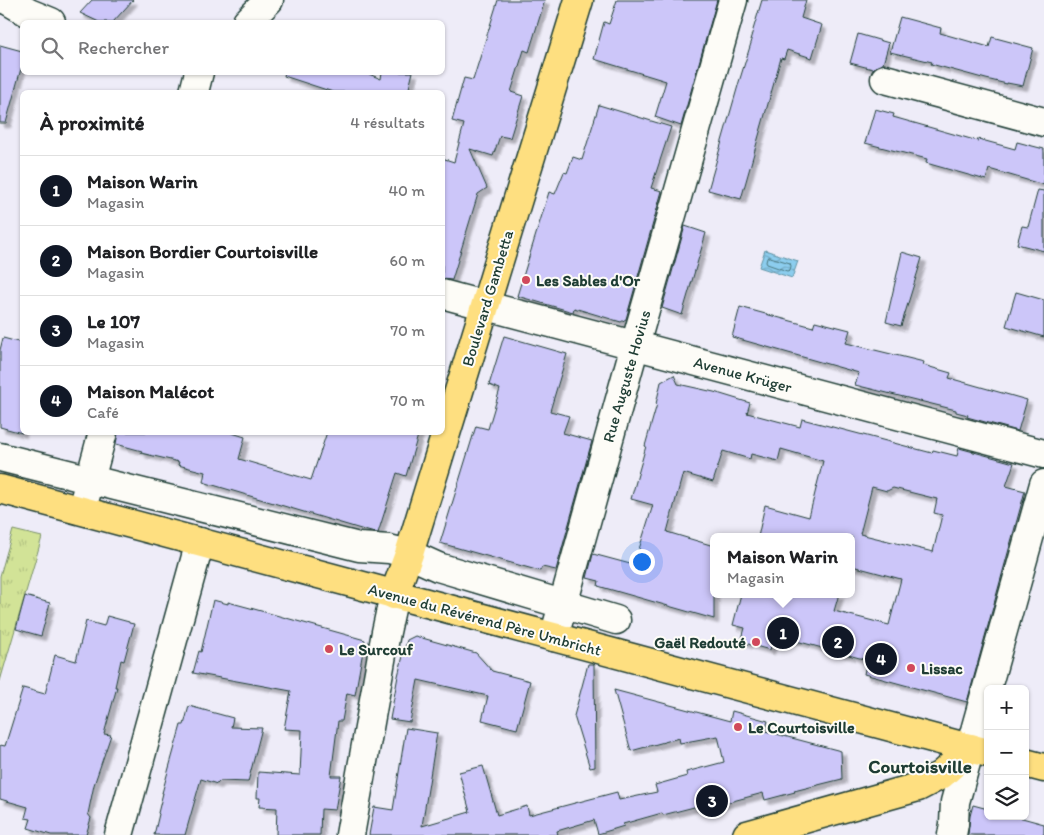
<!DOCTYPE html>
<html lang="fr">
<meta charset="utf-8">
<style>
:root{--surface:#fff;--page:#f6f6f6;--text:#202124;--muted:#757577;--line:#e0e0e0;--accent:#111827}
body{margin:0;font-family:Itim,sans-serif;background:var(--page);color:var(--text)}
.controls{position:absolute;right:15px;bottom:15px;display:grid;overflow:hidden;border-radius:8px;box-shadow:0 1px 4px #0004}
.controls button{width:45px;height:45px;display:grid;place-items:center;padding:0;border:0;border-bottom:1px solid var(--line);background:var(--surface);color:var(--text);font:25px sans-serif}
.you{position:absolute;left:641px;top:561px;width:18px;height:18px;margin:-12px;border:4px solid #fff;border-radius:50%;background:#1a73e8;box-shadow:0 0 0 8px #1a73e833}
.badge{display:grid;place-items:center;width:32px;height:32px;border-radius:50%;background:var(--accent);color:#fff;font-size:16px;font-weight:700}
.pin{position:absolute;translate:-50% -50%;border:2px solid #fff;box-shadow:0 1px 5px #0006}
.popup{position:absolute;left:710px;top:533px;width:145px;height:65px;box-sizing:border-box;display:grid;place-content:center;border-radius:8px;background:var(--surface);filter:drop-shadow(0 1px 4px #0005);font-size:16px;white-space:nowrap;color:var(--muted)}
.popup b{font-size:19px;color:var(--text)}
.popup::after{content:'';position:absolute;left:50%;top:100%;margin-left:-10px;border:10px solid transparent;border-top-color:var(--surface)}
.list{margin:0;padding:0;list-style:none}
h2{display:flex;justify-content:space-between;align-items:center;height:65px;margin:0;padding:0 20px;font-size:21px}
h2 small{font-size:16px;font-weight:400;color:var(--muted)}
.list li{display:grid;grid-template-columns:32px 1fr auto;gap:15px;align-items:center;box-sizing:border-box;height:70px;padding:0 20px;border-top:1px solid var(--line)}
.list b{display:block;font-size:19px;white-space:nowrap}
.list p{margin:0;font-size:16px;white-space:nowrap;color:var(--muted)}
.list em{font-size:16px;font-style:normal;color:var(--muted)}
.icon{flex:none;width:28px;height:28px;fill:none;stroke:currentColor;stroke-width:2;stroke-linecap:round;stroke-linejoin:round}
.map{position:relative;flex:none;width:1044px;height:835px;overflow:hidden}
.search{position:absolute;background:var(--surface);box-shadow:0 1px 4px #0004;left:20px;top:20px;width:425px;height:55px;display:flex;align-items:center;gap:12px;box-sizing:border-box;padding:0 18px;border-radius:8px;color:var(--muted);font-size:19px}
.panel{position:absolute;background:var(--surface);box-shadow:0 1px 4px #0004;left:20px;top:90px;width:425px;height:345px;border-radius:8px}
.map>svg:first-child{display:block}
</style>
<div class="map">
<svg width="1044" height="835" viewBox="0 0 1044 835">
<defs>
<pattern id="grass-tufts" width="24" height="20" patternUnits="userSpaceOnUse" patternTransform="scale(1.25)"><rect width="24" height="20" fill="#d2e397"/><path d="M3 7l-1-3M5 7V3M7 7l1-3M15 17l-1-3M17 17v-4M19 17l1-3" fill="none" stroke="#b4c483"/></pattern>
<pattern id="water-waves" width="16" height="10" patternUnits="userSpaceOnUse" patternTransform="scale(1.25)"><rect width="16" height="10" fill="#8ccdee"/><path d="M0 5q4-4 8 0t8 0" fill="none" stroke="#72a8c2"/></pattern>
<filter id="shadow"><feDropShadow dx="4.5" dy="4.5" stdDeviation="1" flood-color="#0004"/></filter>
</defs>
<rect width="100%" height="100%" fill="#eeecf8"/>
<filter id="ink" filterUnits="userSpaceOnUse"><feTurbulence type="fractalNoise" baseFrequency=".02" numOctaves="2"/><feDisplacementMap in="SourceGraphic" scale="10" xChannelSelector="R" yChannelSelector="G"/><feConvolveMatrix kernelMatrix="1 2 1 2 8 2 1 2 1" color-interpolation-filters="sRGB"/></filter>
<g filter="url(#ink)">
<polygon fill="url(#grass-tufts)" stroke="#789066" points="13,530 42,537 0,681 0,576"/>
<polygon fill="url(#water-waves)" stroke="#6093a4" points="765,250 798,261 792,278 759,267"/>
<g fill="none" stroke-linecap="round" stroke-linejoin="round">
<polygon stroke="#4b777e" stroke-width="1" points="770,257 790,263 791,266 790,270 787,271 767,264 766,262 767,258"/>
</g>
<g fill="#ccc6f9" stroke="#1f3d34" fill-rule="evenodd" filter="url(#shadow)">
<polygon points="92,0 133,0 113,22 99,22 80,13"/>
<polygon points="498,0 545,0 529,52 524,50 511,92 523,96 510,138 500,136 493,156 470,149 487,188 478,194 452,280 442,279 442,158 454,162 464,124 452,121 464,78 473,80"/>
<polygon points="617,0 717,0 681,126 655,117 666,81 594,59 604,22 609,24"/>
<polygon points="762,0 806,0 801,18 822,25 812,58 787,50 784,59 781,58 741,199 708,190 739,82 752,40 750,40"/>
<polygon points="900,17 941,28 940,33 989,47 992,37 1033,48 1023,86 1007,83 1007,84 986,79 931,64 932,62 890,52"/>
<polygon points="858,34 889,43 883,64 874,68 873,69 850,63"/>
<polygon points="0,45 22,51 22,65 6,123 0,123"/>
<polygon points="285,72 364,72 381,79 382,72 413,72 409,88 412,90 411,92 333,92 284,76"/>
<polygon points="599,105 671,127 651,188 662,191 626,319 621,322 574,308 573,312 517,296 549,192 555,194 564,172 567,173 573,157 582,160"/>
<polygon points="875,109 894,114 893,117 978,141 978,139 1015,149 1017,142 1044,149 1044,185 989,169 986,180 926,163 927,159 865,143"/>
<polygon points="1038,190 1044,191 1044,251 1017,244 1022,226 1028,227"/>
<polygon points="685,226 706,233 682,315 662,308"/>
<polygon points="902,252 922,258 901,326 886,322"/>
<polygon points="1016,292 1044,300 1044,337 1006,326"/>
<polygon points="740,307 813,327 815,321 850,330 846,343 924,362 923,365 951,373 949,378 1027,400 1018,431 967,417 968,415 956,412 956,410 855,385 859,373 732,337"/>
<polygon points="504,336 567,354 550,411 569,416 563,433 592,441 556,570 542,567 540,571 440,543 476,426 488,429 500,389 489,385"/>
<polygon points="3,338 22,343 22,433 0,427 0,350"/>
<path d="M674 375 678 384 714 392 750 403 747 413 800 427 802 419 932 453 933 450 957 456 959 448 1014 463 1006 486 1025 491 967 702 864 674 867 660 774 635 770 650 741 642 745 628 733 625 741 594H839L834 611 889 625 901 579 852 566V537H758L765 505 809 517 823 461 781 449 778 461 751 454 750 459 723 451 713 482 683 473 667 532 714 546V619L598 586 599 581 587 578 593 554 634 565 653 505 631 499 646 446H645L657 404H656L661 382ZM872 487 887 491 893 488 937 499 934 513 942 515 933 552 860 534Z"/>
<polygon points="118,432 229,432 245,437 239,459 311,480 327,432 419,432 406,476 397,473 378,533 371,532 203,482 205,472 178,465 179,462 141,453 142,451 116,444"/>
<polygon points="25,596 50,603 41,636 16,629"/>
<polygon points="213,600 228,604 228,602 254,609 365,640 355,695 347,693 342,721 338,721 331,776 341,776 335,810 321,809 320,835 276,835 277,808 259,807 260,798 257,798 258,772 300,775 302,730 284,729 291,691 193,673 199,651 201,652"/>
<polygon points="107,616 129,622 129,623 134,624 124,661 121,660 115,687 117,687 104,734 111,735 94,785 88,814 91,818 86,835 51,835 28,828 31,819 25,818 28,807 0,799 0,745 5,746 23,688 45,694 55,655 76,661 86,621 104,626"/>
<polygon points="415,636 476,653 492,671 530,681 517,729 482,720 488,696 418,680 410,722 390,719 398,676 407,640"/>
<polygon points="588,664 594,664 595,767 590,768 574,716"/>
<polygon points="614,690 730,721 732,711 768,721 765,731 841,751 842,779 794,791 795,792 765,800 763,793 699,810 698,806 663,815 662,813 623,824 624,826 598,834 594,820 557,831 558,835 369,835 374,807 393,810 406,728 437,733 422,826 470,812 459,772 483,766 497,815 527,806 529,815 617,792 619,800 657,792 655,785 687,776 686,772 724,762 718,736 680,743 679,738 631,751"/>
<polygon points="189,706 233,718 231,727 262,728 248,782 220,781 217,784 201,779 185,835 154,835 159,814 158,813 163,793 162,793 181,725 184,725"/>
<polygon points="973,805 988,809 988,816 1015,816 1044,824 1044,835 968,835 970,816"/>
</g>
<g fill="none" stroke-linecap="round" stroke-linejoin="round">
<g stroke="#1f3d34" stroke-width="31">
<g id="minor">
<polyline points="7,0 29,13 51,22"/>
<polyline points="247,22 269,0"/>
<polyline points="885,79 1044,122"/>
<polyline points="194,92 199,72"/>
<polyline points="442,294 1044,454"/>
<polyline points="0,457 359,547 389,549 409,554 438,567 616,620"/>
<polyline points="85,498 103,432"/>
<polyline points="554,637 635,345 733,0"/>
<polyline points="119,835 200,542"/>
<polyline points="350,835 386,632 394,595"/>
<polyline points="952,835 954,824 955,802 1044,484"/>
</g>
</g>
<g stroke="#1f3d34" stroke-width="31">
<g id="major">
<polyline points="0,489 988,753"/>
<polyline points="394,595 409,554 579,0"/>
<polyline points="1025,763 1044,768"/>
<polyline points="747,835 918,787 941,775 971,748"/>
</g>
</g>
<use href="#minor" stroke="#fdfcf7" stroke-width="28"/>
<use href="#major" stroke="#fedf80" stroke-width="28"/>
</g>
</g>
<g fill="#d1495b" stroke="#fdfcf7" stroke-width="2">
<circle cx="526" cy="280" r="5"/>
<circle cx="756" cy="642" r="5"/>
<circle cx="329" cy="649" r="5"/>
<circle cx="911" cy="668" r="5"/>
<circle cx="738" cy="727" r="5"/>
</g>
<g text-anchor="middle" stroke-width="4" stroke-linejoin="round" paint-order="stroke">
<g font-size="16" font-weight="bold" fill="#1f3d34" stroke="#fdfcf7" text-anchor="start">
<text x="536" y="286">Les Sables d'Or</text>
<text x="746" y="648" text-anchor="end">Gaël Redouté</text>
<text x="339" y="655">Le Surcouf</text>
<text x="921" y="674">Lissac</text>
<text x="748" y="733">Le Courtoisville</text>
</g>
<g font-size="16" fill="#1f3d34" stroke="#fdfcf7">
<text transform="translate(487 298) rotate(-73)" y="6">Boulevard Gambetta</text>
<text transform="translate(743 374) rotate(15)" y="6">Avenue Krüger</text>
<text transform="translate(626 376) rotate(-74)" y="6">Rue Auguste Hovius</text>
<text transform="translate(485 619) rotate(15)" y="6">Avenue du Révérend Père Umbricht</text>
</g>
<g font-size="19" font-weight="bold" fill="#1f3d34" stroke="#fdfcf7">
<text x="920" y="773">Courtoisville</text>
</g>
</g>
</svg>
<div class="controls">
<button>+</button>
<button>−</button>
<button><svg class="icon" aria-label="layers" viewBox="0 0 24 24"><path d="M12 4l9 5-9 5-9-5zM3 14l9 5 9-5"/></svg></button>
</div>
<div class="you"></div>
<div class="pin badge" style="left:783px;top:633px">1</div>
<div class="popup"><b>Maison Warin</b>Magasin</div>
<div class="pin badge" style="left:838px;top:642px">2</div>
<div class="pin badge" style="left:712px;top:801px">3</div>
<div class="pin badge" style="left:881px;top:659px">4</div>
<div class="search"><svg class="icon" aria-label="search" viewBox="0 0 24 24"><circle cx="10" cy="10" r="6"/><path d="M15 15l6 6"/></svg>Rechercher</div>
<section class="panel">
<h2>À proximité<small>4 résultats</small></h2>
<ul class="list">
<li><span class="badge">1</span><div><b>Maison Warin</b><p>Magasin</p></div><em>40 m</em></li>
<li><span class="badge">2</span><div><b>Maison Bordier Courtoisville</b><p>Magasin</p></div><em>60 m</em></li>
<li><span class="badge">3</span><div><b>Le 107</b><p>Magasin</p></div><em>70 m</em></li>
<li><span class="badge">4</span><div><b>Maison Malécot</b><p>Café</p></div><em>70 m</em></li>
</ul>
</section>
</div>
